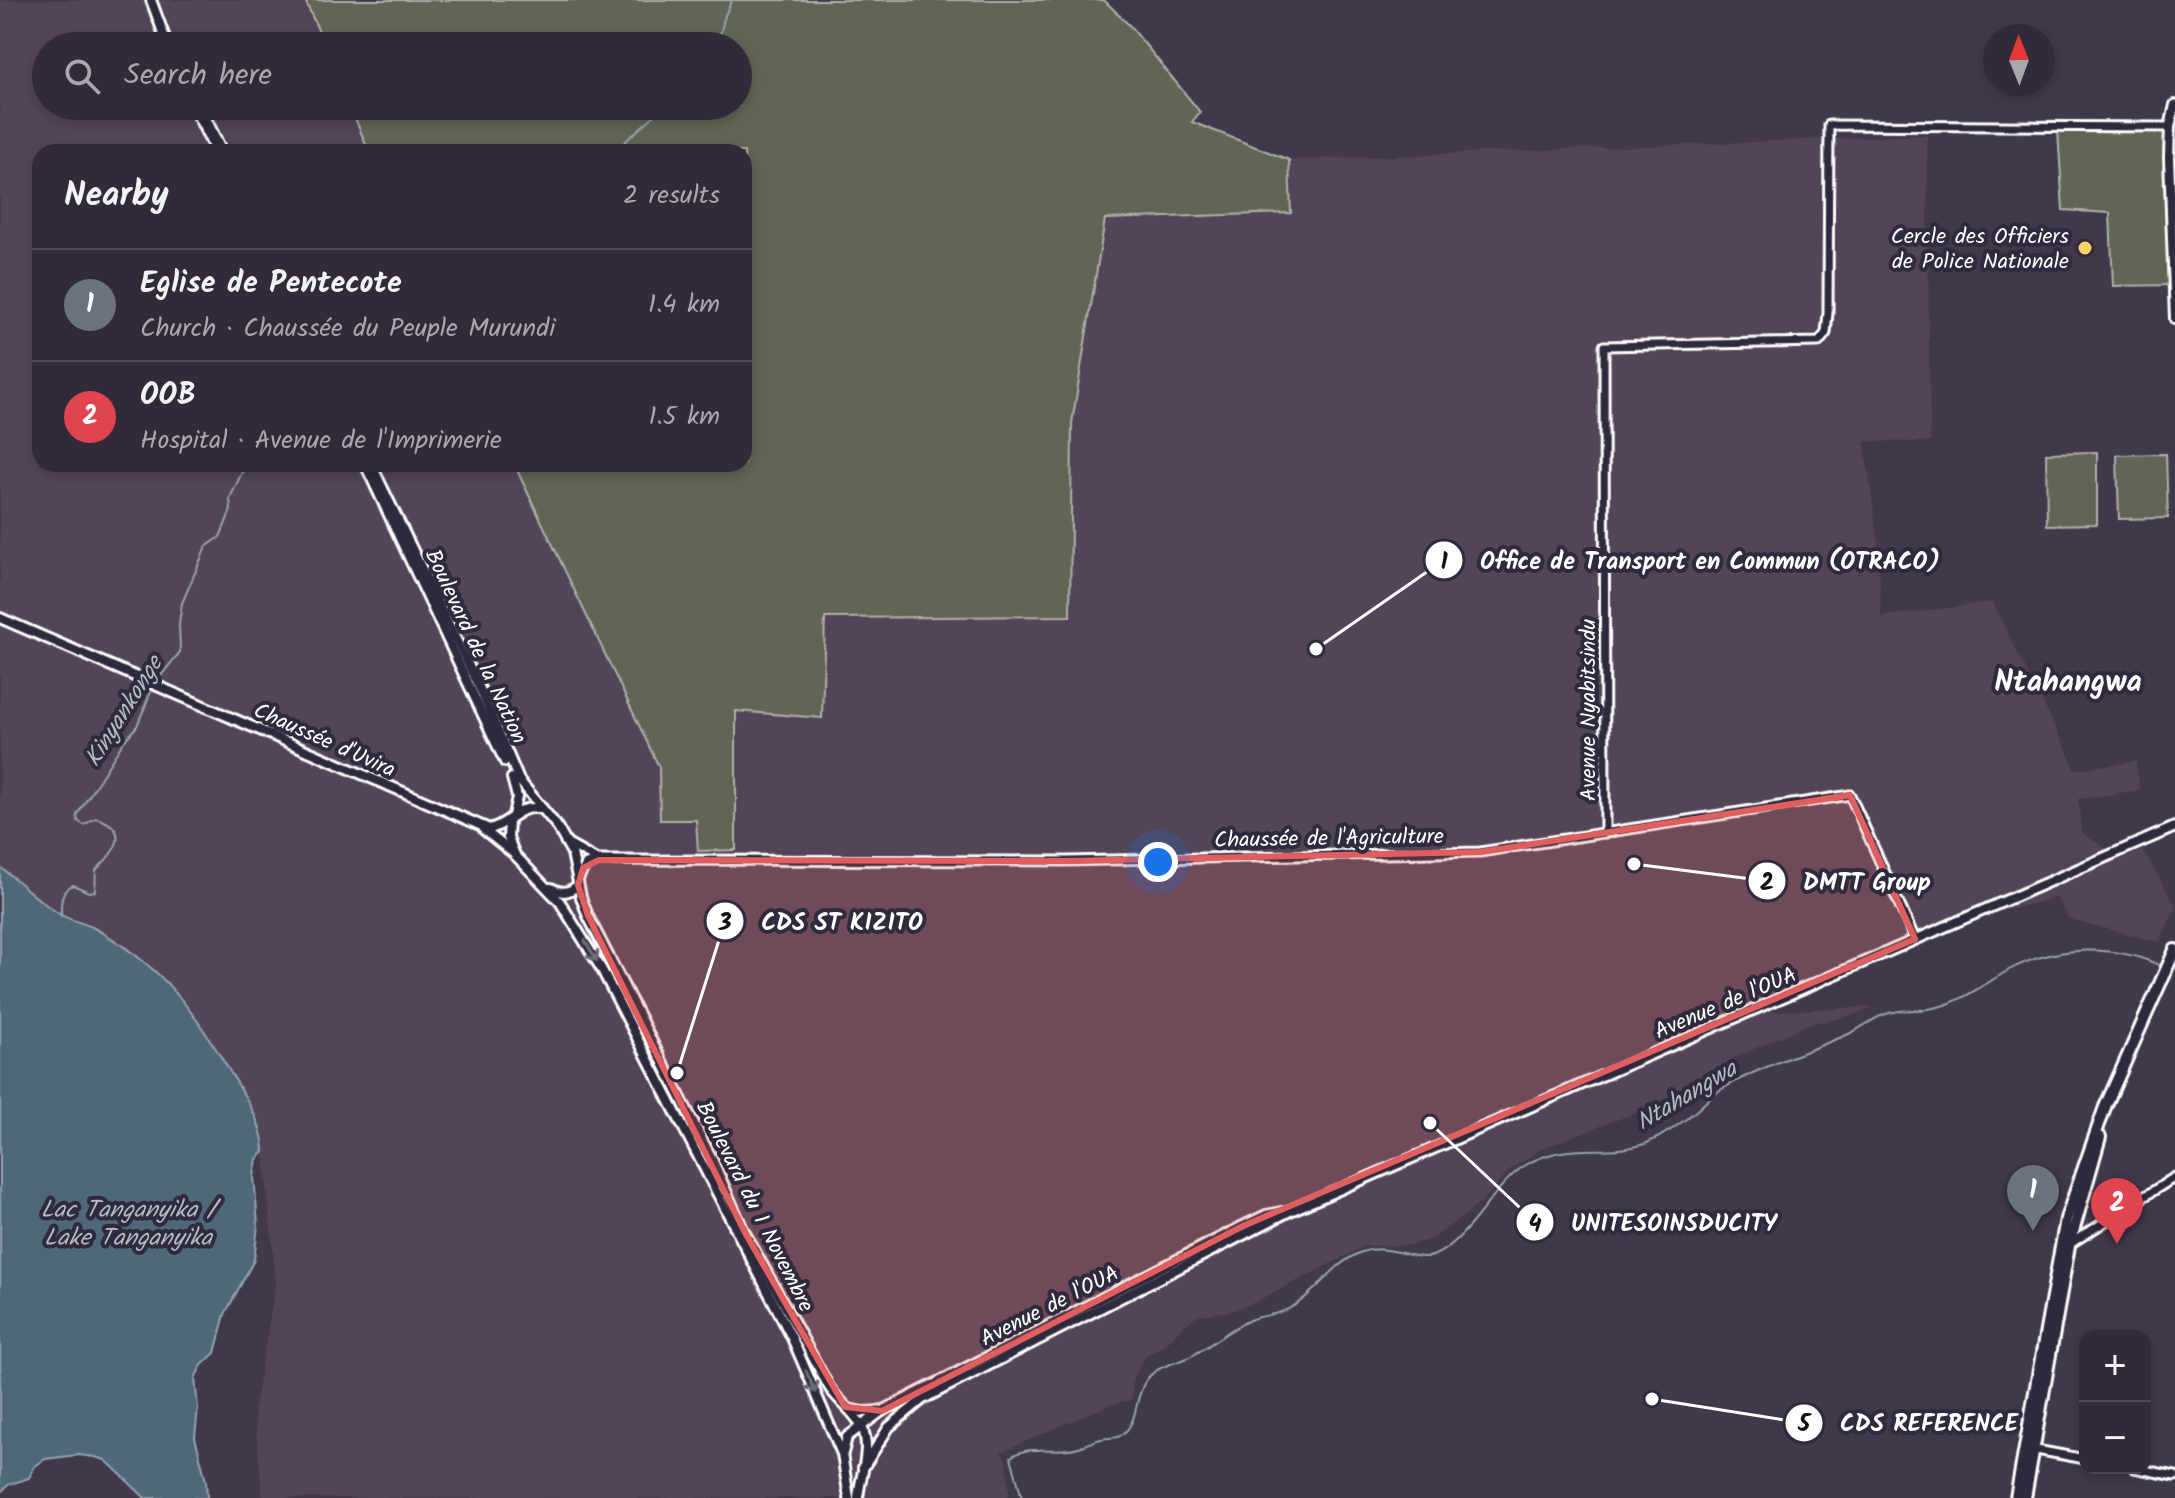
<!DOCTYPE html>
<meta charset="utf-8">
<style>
:root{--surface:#322a38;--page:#3d3643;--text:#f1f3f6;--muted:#a8a7ae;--line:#4d4653;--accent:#ffd166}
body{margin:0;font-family:Kalam,sans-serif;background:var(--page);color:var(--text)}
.controls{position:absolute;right:24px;bottom:24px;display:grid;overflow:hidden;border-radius:16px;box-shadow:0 4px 12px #0003}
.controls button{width:72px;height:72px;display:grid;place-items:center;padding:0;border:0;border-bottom:2px solid var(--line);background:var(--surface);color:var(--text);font:40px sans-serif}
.compass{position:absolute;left:1983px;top:24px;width:72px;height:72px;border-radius:50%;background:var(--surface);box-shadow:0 4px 12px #0003;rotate:359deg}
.you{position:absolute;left:1158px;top:862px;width:28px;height:28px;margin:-20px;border:6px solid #fff;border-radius:50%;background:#1a73e8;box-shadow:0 0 0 12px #1a73e833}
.badge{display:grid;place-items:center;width:52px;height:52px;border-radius:50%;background:var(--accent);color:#fff;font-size:26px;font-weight:700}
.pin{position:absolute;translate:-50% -66px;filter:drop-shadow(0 2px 4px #0008)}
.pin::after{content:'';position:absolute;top:42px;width:28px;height:24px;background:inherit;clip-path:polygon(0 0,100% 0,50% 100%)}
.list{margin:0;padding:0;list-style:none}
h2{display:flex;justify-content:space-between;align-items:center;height:104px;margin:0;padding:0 32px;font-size:34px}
h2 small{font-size:26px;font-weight:400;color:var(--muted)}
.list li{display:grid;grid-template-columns:52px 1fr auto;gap:24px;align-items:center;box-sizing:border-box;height:112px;padding:0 32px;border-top:2px solid var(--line)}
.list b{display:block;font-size:30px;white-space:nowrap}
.list p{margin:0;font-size:26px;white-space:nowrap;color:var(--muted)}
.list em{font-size:26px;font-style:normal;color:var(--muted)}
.icon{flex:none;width:44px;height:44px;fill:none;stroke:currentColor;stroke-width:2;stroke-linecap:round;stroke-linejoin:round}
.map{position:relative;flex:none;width:2175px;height:1498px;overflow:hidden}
.search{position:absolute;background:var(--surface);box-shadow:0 4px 12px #0003;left:32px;top:32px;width:720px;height:88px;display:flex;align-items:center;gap:20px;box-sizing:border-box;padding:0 28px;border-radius:44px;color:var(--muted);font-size:30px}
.panel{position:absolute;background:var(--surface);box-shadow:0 4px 12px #0003;left:32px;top:144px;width:720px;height:328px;border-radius:24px}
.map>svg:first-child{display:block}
</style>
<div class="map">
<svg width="2175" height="1498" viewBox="0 0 2175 1498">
<rect width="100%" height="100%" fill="#42384b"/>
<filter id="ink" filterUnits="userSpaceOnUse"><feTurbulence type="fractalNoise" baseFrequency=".0125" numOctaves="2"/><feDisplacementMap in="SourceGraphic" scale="16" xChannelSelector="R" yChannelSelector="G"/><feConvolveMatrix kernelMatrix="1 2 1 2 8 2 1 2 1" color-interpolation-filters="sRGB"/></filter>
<g filter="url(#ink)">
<polygon fill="#534558" points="0,0 305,0 325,46 46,46 46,106 350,106 369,152 40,152 40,464 514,464 659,767 660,819 696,820 697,847 736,850 736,711 822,718 824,618 1070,616 1072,423 1105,218 1291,213 1289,160 1927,135 1930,442 1864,441 1878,541 1881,617 1992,602 2073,763 2074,770 2136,761 2140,790 2078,799 2082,833 2107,849 2135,838 2039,887 2141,848 2175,904 2175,909 2159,942 2069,919 2056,897 1941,928 1752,1012 1876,1007 1846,1017 1808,1024 1734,1058 1685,1094 1545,1147 1512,1168 1481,1203 1434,1238 1412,1245 1365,1246 1256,1302 1232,1311 1198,1315 1182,1327 1165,1345 1145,1356 1133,1380 1131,1400 1109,1405 1001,1452 1007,1462 1009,1498 263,1498 254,1408 276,1282 262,1134 252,1111 222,1060 184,1004 167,983 147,964 91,927 61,916 37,900 0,867"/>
<g fill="#616557" stroke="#b0b2ab" stroke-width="2">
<polygon points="305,0 1104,0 1131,27 1200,112 1192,122 1289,160 1291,213 1105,219 1072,423 1070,616 825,618 822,718 736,711 736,850 698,851 696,820 660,820 659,767 514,464 744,464 744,152 369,152 350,106 738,106 738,46 325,46"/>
<polygon points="2163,129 2166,135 2174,285 2113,286 2110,213 2063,210 2058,130"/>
<polygon points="2097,452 2097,524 2047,525 2046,453"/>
<polygon points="2166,454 2168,518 2119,519 2117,455"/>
</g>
<path fill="#4f6779" stroke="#95a4af" stroke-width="2" d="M0 867C20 882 36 900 58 913 68 920 81 922 92 927 110 936 128 949 143 961 182 992 209 1037 234 1078 247 1100 264 1126 264 1152L257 1159 254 1176 258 1225 254 1260 225 1314 215 1353 202 1365 195 1378 198 1408 195 1437 206 1481 207 1498H145L113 1467 105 1460 95 1457 78 1455 45 1459 34 1467 29 1478 8 1485 0 1493Z"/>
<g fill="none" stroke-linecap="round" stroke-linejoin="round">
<g stroke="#95a4af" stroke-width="2">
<polyline points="717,46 725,15 732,0"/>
<polyline points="662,109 666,106"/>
<polyline points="613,152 655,115"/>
<polyline points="155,683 180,652 179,624 182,603 206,547 220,537 231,510 230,498 246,464"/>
<path d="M61 916C61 903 60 890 73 885L89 892 95 891 96 870C115 852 133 829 96 818L84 825 78 821 77 815 124 741 137 726 152 689"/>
<path d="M1022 1498 1011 1457C1028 1445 1049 1452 1069 1449 1081 1448 1090 1442 1101 1439 1107 1437 1115 1439 1120 1436 1143 1423 1130 1384 1159 1369 1170 1363 1184 1361 1195 1354 1214 1343 1232 1327 1252 1319 1264 1315 1279 1315 1290 1308 1316 1294 1331 1266 1357 1254 1386 1240 1418 1264 1435 1255 1471 1238 1491 1188 1524 1166 1566 1139 1607 1158 1647 1143 1665 1135 1682 1123 1697 1110 1705 1103 1713 1094 1722 1089 1763 1065 1808 1052 1851 1033 1863 1027 1873 1018 1886 1014 1903 1008 1921 1012 1938 1007 1964 1000 1986 983 2009 970 2055 945 2117 944 2163 967"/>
</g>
<g stroke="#fff" stroke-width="13">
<g id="secondary">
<polyline points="1605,833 1604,346 1819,342 1826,333 1828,313 1829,125 2170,127"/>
<polyline points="568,844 597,860"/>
<polyline points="579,878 586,864 599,860 1067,861 1480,852 1850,795 1915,939"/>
<polyline points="2070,1244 2175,1177"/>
<polyline points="2031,1449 2085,1459"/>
<polyline points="2134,1468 2175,1476"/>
</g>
</g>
<g stroke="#fff" stroke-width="14">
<g id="primary">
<polyline points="151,0 168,46"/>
<polyline points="2175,105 2170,127 2169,157 2175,319"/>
<polyline points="193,106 216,152"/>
<polyline points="200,106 222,152"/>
<polyline points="365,464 505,762"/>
<path d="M371 464 481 691 519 780 556 825 572 853 581 897 588 916 711 1157 744 1231 829 1387C838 1401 855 1412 862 1427 872 1449 860 1476 858 1498"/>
<path d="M0 618 489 829C510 825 518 803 542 809"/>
<polyline points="512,778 517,797 513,815"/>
<polyline points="509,820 508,838 515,855 560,902 602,970 792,1338 842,1454 849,1498"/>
<polyline points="484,830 514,854"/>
<path d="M551 888C562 894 569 893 578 885"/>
<polyline points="849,1409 863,1412 879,1411"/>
<polyline points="843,1453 847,1437 882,1411 1243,1226 1266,1215 1281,1212"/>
<polyline points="863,1468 889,1427 923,1399 1290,1211 2175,827"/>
</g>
</g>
<g stroke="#fff" stroke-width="16">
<g id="highway">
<polyline points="2016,1498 2066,1219 2105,1107 2175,950"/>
<polyline points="2025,1498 2069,1246 2100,1137"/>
</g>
</g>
<use href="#secondary" stroke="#2f2a3d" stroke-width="7"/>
<use href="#primary" stroke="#2f2a3d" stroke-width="8"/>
<use href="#highway" stroke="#2f2a3d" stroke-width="10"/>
</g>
<defs><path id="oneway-shaft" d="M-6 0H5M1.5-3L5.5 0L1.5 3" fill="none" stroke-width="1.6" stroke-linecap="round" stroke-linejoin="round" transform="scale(2)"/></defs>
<g stroke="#6d6a77">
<use href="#oneway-shaft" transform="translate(591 951) rotate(59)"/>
<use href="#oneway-shaft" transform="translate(811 1382) rotate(65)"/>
</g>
</g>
<path fill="#e05e5e" fill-opacity="0.2" stroke="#e05e5e" stroke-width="6" stroke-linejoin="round" d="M1850 795 1915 939 1243 1226 882 1411 845 1407 744 1231 588 916 578 885 583 868 599 860 1067 861 1480 852Z"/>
<circle fill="#ffd166" stroke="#2f2a3d" stroke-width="3" cx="2085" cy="248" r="8"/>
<g text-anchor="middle" stroke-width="8" stroke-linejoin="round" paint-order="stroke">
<g font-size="22" fill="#fff" stroke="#2f2a3d" text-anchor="end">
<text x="2069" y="243">Cercle des Officiers<tspan x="2069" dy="25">de Police Nationale</tspan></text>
</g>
<g font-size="22" fill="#fff" stroke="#2f2a3d">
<text transform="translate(477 646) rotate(65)" y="8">Boulevard de la Nation</text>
<text transform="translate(1587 710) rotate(-90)" y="8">Avenue Nyabitsindu</text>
<text transform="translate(325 739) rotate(24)" y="8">Chaussée d'Uvira</text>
<text transform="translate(1329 837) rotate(-1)" y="8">Chaussée de l'Agriculture</text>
<text transform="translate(1725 1002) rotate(-23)" y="8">Avenue de l'OUA</text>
<text transform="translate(756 1206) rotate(63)" y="8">Boulevard du 1 Novembre</text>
<text transform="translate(1049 1305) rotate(-27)" y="8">Avenue de l'OUA</text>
</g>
<g font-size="24" font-style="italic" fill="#b0bbc3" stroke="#2f2a3d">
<text transform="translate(123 711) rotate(-58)" y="8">Kinyankonge</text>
<text transform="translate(1686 1095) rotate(-31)" y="8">Ntahangwa</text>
<text x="128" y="1217">Lac Tanganyika /<tspan x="128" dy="28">Lake Tanganyika</tspan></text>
</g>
<g font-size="30" font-weight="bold" fill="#fff" stroke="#2f2a3d">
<text x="2068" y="691">Ntahangwa</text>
</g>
</g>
<path fill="none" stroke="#fff" stroke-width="3" d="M1316 649L1444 560M1634 864L1767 881M677 1073L725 921M1430 1123L1535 1222M1652 1399L1804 1423"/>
<g fill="#fff" stroke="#2f2a3d" stroke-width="3">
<circle cx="1316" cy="649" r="8"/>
<circle cx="1634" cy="864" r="8"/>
<circle cx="677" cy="1073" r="8"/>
<circle cx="1430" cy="1123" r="8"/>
<circle cx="1652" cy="1399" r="8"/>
<circle cx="1444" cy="560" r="20"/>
<circle cx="1767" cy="881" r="20"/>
<circle cx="725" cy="921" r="20"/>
<circle cx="1535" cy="1222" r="20"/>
<circle cx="1804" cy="1423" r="20"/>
</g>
<g font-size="24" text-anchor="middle" font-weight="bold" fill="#111">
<text x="1444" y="569">1</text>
<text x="1767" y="890">2</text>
<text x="725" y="930">3</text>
<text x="1535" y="1231">4</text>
<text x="1804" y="1431">5</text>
</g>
<g font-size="24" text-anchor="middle" font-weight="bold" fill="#fff" stroke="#2f2a3d" stroke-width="8" stroke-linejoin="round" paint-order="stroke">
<text x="1710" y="569">Office de Transport en Commun (OTRACO)</text>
<text x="1867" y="890">DMTT Group</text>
<text x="842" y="930">CDS ST KIZITO</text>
<text x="1674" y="1231">UNITESOINSDUCITY</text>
<text x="1929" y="1431">CDS REFERENCE</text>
</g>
</svg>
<div class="controls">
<button>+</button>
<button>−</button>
</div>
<svg class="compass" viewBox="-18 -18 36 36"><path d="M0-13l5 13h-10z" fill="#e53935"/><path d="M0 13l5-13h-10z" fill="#a8a7ae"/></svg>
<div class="you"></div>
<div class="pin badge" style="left:2033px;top:1231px;background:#6b7280">1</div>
<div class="pin badge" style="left:2117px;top:1244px;background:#e0444e">2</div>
<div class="search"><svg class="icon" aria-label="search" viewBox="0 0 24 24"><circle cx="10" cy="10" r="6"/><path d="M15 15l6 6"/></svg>Search here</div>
<section class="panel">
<h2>Nearby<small>2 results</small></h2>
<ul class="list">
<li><span class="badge" style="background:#6b7280">1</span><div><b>Eglise de Pentecote</b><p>Church · Chaussée du Peuple Murundi</p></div><em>1.4 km</em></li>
<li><span class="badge" style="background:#e0444e">2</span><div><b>OOB</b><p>Hospital · Avenue de l'Imprimerie</p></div><em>1.5 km</em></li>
</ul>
</section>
</div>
